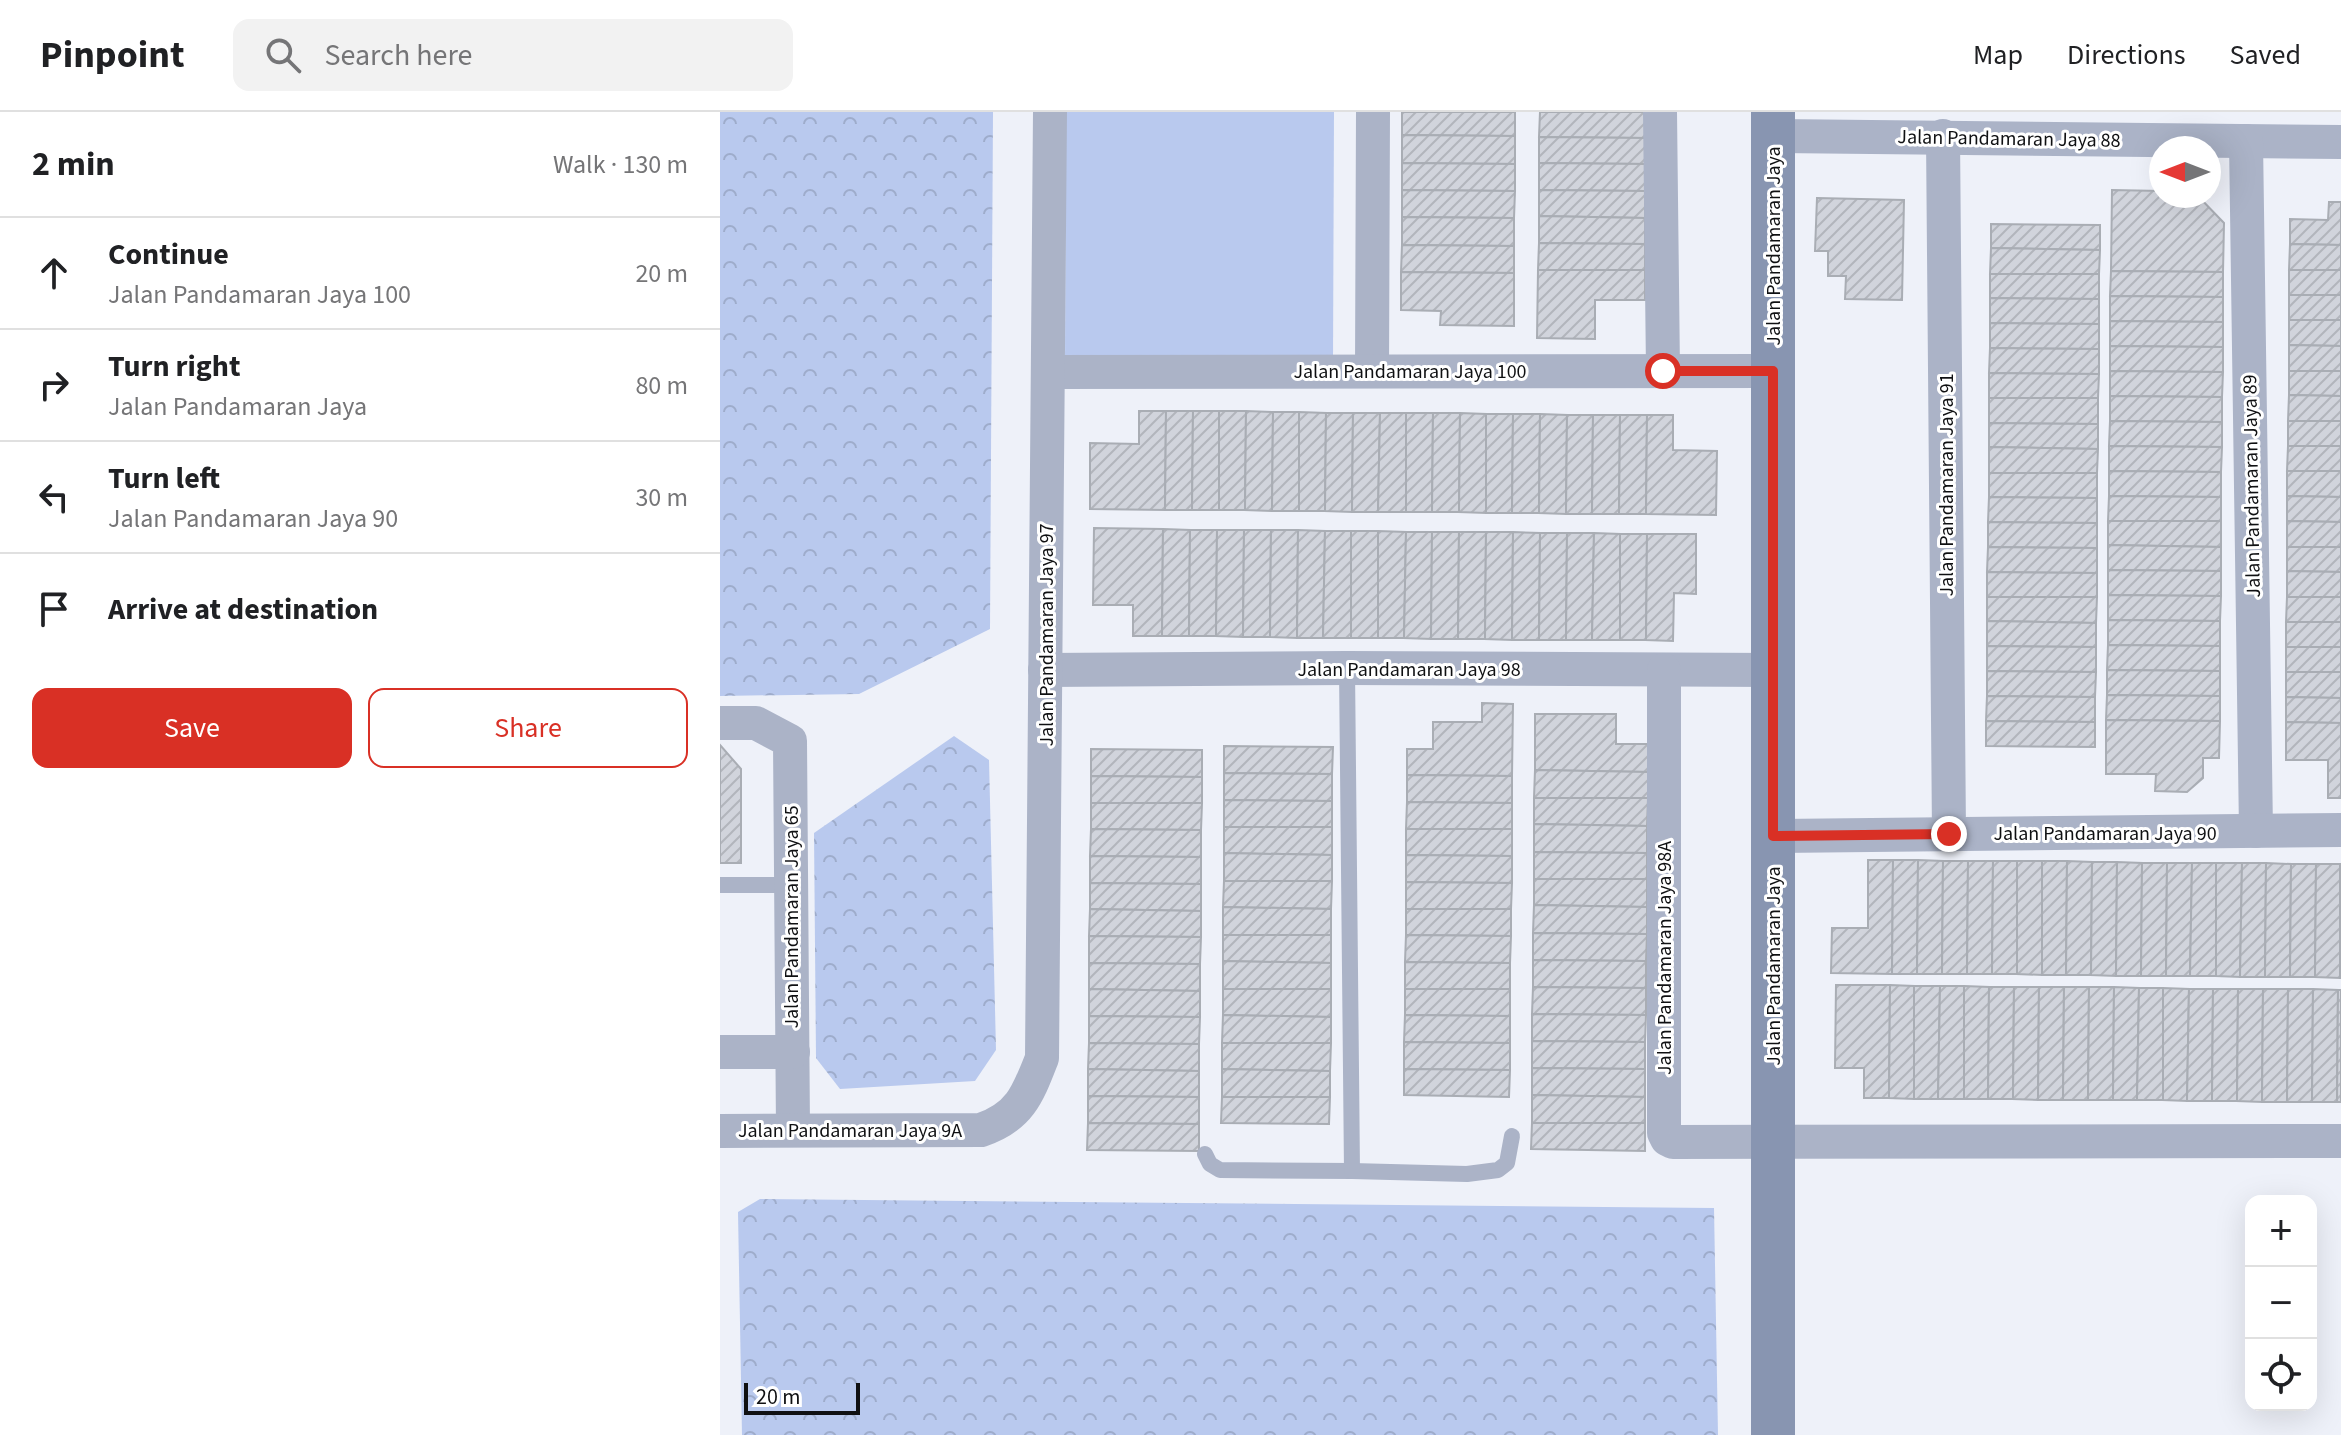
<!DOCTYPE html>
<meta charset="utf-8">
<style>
:root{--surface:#fff;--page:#f2f2f2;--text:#202124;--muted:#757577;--line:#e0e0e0;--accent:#d93025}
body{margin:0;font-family:"Source Sans 3",sans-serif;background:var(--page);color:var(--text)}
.controls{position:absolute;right:24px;bottom:24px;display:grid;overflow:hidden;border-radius:16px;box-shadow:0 8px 32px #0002}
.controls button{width:72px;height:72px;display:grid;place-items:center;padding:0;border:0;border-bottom:2px solid var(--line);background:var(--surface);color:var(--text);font:40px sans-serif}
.compass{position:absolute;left:1429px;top:24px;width:72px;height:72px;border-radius:50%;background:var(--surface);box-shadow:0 8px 32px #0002;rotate:270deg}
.scale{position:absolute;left:24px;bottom:20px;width:116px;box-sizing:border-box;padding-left:8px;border:4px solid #0f1012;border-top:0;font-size:22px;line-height:28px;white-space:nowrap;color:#0f1012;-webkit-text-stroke:6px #fff;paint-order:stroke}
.stop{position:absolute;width:24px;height:24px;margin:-18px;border:6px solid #d93025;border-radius:50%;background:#fff}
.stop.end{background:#d93025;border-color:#fff;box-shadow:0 2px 8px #0008}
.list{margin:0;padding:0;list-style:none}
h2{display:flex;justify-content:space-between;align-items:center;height:104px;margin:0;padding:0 32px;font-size:34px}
h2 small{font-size:26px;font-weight:400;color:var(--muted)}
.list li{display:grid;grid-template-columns:52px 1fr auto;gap:24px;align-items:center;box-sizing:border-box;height:112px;padding:0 32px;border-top:2px solid var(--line)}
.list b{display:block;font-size:30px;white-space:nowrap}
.list p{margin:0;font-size:26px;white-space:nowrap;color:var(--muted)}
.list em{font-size:26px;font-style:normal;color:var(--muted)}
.actions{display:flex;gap:16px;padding:24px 32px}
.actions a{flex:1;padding:18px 0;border:2px solid var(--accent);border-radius:16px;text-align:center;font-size:28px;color:var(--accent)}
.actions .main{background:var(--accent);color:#fff}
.icon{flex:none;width:44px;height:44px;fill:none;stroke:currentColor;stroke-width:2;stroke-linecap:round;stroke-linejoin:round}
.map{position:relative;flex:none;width:1621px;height:1323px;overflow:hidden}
header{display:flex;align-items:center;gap:48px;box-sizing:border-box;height:112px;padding:0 40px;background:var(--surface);border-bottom:2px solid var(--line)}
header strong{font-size:38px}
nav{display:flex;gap:44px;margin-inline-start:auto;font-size:28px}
.search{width:560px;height:72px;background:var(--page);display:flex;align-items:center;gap:20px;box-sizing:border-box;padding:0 28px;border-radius:16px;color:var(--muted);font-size:30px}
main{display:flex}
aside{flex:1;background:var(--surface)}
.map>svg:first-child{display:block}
</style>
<header>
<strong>Pinpoint</strong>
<div class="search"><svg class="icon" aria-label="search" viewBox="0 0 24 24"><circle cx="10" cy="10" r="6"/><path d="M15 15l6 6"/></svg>Search here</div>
<nav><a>Map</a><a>Directions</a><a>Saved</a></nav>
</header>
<main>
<aside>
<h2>2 min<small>Walk · 130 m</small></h2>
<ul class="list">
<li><svg class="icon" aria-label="ahead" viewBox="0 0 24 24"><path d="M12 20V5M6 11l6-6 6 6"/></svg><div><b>Continue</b><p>Jalan Pandamaran Jaya 100</p></div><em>20 m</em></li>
<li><svg class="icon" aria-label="right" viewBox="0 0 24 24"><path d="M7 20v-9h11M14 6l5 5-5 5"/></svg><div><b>Turn right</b><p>Jalan Pandamaran Jaya</p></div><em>80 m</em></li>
<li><svg class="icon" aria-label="left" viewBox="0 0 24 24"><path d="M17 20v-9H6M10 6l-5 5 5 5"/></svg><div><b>Turn left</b><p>Jalan Pandamaran Jaya 90</p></div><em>30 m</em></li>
<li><svg class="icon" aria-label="arrive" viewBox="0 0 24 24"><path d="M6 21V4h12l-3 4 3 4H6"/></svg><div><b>Arrive at destination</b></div></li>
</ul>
<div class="actions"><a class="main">Save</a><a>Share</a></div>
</aside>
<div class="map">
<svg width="1621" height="1323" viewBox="0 0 1621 1323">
<defs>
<pattern id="forest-crowns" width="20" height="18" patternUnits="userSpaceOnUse" patternTransform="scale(2)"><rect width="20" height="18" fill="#b9c9ee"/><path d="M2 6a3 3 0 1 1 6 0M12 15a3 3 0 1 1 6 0" fill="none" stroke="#9eaccb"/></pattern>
<pattern id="building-hatch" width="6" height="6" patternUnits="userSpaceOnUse" patternTransform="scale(2)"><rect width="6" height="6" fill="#d1d4dc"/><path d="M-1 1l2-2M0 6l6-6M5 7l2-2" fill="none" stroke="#b2b5bc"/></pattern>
</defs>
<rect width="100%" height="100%" fill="#eef1f9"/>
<g fill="url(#forest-crowns)">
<polygon points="0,0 273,0 270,517 139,582 0,584"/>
<polygon points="234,624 269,648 276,938 255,969 120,977 96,946 94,721"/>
<polygon points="40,1087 994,1096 998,1323 22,1323 18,1100"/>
</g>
<polygon fill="#b9c9ee" points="346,0 614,0 613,250 345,249"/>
<g fill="url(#building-hatch)" stroke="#a9adb4" stroke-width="2">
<polygon points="682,0 795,0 795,24 682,23"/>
<polygon points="820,0 926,0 926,26 819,25"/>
<polygon points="682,23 795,24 795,52 682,51"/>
<polygon points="819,25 926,26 926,52 819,51"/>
<polygon points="682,51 795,52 795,79 682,78"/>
<polygon points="819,51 926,52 925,79 819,78"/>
<polygon points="682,78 795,79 794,106 682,105"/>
<polygon points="819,78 925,79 925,106 819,104"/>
<polygon points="1392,78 1441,79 1441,84 1478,84 1504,111 1503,160 1391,159"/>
<polygon points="1097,86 1184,88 1182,188 1125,187 1126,164 1108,164 1108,139 1095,139"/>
<polygon points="1609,90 1621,90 1621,133 1570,132 1570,107 1608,108"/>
<polygon points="819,104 925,106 925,132 819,131"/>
<polygon points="682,105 794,106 794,134 682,133"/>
<polygon points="1271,112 1380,113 1380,138 1271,136"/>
<polygon points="819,131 925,132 925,158 818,158"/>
<polygon points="1570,132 1621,133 1621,158 1569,158"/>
<polygon points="682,133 794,134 794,161 681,160"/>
<polygon points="1271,136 1380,138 1379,162 1270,162"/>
<polygon points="818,158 925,158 925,188 875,188 875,227 817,226"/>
<rect x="1569" y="158" width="52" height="25"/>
<polygon points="1391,159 1503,160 1503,185 1390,184"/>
<polygon points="681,160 794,161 794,214 720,213 721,199 681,198"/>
<polygon points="1270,162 1379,162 1379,187 1270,186"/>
<rect x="1569" y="183" width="52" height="25"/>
<polygon points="1390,184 1503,185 1503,210 1390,209"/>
<polygon points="1270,186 1379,187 1379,212 1270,211"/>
<polygon points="1569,208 1621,208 1621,234 1569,233"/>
<polygon points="1390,209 1503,210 1503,235 1390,234"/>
<polygon points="1270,211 1379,212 1379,237 1270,236"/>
<polygon points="1569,233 1621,234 1621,259 1569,259"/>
<polygon points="1390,234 1503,235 1503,260 1390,259"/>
<polygon points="1270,236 1379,237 1379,262 1269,261"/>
<polygon points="1390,259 1503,260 1502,285 1390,284"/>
<polygon points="1569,259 1621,259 1621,284 1569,283"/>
<polygon points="1269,261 1379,262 1378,286 1269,286"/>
<polygon points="1569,283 1621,284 1621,309 1568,309"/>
<polygon points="1390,284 1502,285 1502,310 1390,309"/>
<polygon points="1269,286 1378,286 1378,312 1269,311"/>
<polygon points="419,299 446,299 445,398 370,397 370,331 419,332"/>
<polygon points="446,299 473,299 472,398 445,398"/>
<polygon points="473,299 499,299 499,398 472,398"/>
<polygon points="499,299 526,299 525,398 499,398"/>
<polygon points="526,299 553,300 552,399 525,398"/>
<polygon points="553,300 579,300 579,399 552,399"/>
<polygon points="579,300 606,301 605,399 579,399"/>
<polygon points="606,301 633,301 632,400 605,399"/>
<polygon points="633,301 660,301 658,400 632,400"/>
<polygon points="660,301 686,301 686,400 658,400"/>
<polygon points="686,301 713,301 712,400 686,400"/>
<polygon points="713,301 740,301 739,400 712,400"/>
<polygon points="740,301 766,302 766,401 739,400"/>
<polygon points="766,302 793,302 792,401 766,401"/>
<polygon points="793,302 820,302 819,401 792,401"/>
<polygon points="820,302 847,303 846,402 819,401"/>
<polygon points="847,303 873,303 872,402 846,402"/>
<polygon points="873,303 900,303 899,402 872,402"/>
<polygon points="900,303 927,303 926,402 899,402"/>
<polygon points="927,303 953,303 953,338 997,339 996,403 926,402"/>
<polygon points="1390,309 1502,310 1502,335 1389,334"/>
<rect x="1568" y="309" width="53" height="25"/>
<polygon points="1269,311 1378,312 1378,337 1269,335"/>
<polygon points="1389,334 1502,335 1501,360 1389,359"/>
<polygon points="1568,334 1621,334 1621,359 1567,359"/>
<polygon points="1269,335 1378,337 1377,361 1269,361"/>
<polygon points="1389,359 1501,360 1501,385 1389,384"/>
<polygon points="1567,359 1621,359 1621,385 1567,384"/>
<polygon points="1269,361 1377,361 1377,386 1269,385"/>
<polygon points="1389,384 1501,385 1501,409 1388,409"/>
<polygon points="1567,384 1621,385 1621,410 1567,409"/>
<polygon points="1269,385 1377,386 1377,411 1268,410"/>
<polygon points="1388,409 1501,409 1501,435 1388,433"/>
<polygon points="1567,409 1621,410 1621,435 1567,435"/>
<polygon points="1268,410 1377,411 1377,436 1268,435"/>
<polygon points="374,416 443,417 442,524 413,524 413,493 373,493"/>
<polygon points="443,417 470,418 469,524 442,524"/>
<polygon points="470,418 497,418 496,524 469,524"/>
<polygon points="497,418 524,418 523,525 496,524"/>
<polygon points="524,418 551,418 550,525 523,525"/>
<polygon points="551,418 578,418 577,526 550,525"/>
<polygon points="578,418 605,419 603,526 577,526"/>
<polygon points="605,419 631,419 631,526 603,526"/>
<rect x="631" y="419" width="27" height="107"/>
<polygon points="658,419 686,420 684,526 658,526"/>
<polygon points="686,420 712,420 711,527 684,526"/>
<polygon points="712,420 739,420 738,527 711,527"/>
<polygon points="739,420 766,420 765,527 738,527"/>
<polygon points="766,420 793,420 792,528 765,527"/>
<polygon points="793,420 820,421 819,528 792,528"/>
<polygon points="820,421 847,421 846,528 819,528"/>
<polygon points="847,421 874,421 872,528 846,528"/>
<polygon points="874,421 900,422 900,528 872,528"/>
<polygon points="900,422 927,422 926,528 900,528"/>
<polygon points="927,422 976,422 976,482 954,481 953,529 926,528"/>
<polygon points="1388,433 1501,435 1501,459 1388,458"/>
<polygon points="1268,435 1377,436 1377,461 1267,460"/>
<polygon points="1567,435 1621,435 1621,460 1567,459"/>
<polygon points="1388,458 1501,459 1501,484 1388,483"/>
<polygon points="1567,459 1621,460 1621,485 1567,485"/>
<polygon points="1267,460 1377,461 1377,485 1267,485"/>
<polygon points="1388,483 1501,484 1500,509 1388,508"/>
<polygon points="1267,485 1377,485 1376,511 1267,509"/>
<polygon points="1567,485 1621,485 1621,510 1566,510"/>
<polygon points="1388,508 1500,509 1500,534 1388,533"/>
<polygon points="1267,509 1376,511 1376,535 1267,534"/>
<rect x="1566" y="510" width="55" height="25"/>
<polygon points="1388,533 1500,534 1500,559 1387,558"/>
<polygon points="1267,534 1376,535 1376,560 1267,559"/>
<rect x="1566" y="535" width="55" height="25"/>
<polygon points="1387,558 1500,559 1500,584 1387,583"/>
<polygon points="1267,559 1376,560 1375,585 1267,584"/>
<polygon points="1566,560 1621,560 1621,586 1566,585"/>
<polygon points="1387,583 1500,584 1500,609 1386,608"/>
<polygon points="1267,584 1375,585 1375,610 1266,609"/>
<polygon points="1566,585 1621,586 1621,611 1566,610"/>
<polygon points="762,591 793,592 792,664 687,663 687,637 713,637 713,610 762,610"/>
<polygon points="815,602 896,602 896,632 928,632 928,660 815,658"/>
<polygon points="1386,608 1500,609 1499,646 1483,646 1483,666 1467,680 1435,679 1436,662 1386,662"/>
<polygon points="1266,609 1375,610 1375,635 1266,634"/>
<polygon points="1566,610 1621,611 1621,686 1608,686 1608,648 1566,648"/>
<polygon points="0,633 21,657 21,751 0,751"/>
<polygon points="504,634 613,635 612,662 504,661"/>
<polygon points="371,637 482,638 482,665 371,664"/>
<polygon points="815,658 928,660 928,686 814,686"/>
<polygon points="504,661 612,662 612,689 504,688"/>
<polygon points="687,663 792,664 792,691 687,690"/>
<polygon points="371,664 482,665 482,691 371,691"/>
<polygon points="814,686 928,686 927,714 814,712"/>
<polygon points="504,688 612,689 612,715 504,715"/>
<polygon points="687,690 792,691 792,717 686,717"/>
<polygon points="371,691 482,691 481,718 371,717"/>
<polygon points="814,712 927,714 927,741 814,740"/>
<polygon points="504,715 612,715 612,743 504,741"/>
<polygon points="371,717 481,718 481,745 370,744"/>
<polygon points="686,717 792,717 792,744 686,743"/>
<polygon points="814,740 927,741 927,767 814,767"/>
<polygon points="504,741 612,743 612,769 504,769"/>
<polygon points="686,743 792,744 792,771 686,770"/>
<polygon points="370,744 481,745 481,772 370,771"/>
<polygon points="1148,748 1173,748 1172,862 1111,861 1112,816 1148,816"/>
<polygon points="1173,748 1198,748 1197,862 1172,862"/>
<polygon points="1198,748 1223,749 1222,862 1197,862"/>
<polygon points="1223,749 1248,749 1247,862 1222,862"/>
<polygon points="1248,749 1273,749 1272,862 1247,862"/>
<polygon points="1273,749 1297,749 1297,862 1272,862"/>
<polygon points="1297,749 1322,749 1322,863 1297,862"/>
<polygon points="1322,749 1347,749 1346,863 1322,863"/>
<polygon points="1347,749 1372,750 1371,863 1346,863"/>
<polygon points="1372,750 1397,750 1396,864 1371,863"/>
<polygon points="1397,750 1422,751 1421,864 1396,864"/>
<polygon points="1422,751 1447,751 1446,864 1421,864"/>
<polygon points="1447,751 1472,751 1470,864 1446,864"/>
<polygon points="1472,751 1496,751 1496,864 1470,864"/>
<polygon points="1496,751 1522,751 1520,865 1496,864"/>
<polygon points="1522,751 1546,751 1545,865 1520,865"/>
<polygon points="1546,751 1571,752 1570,865 1545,865"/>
<polygon points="1571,752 1596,752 1595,865 1570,865"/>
<polygon points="1596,752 1620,752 1620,866 1595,865"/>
<polygon points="1620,752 1621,866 1620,866"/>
<polygon points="814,767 927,767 927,795 814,793"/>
<polygon points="504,769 612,769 611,797 503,795"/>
<polygon points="686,770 792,771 791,797 686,797"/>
<polygon points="370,771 481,772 481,799 370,797"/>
<polygon points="814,793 927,795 927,822 813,821"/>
<polygon points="503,795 611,797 611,823 503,823"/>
<polygon points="370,797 481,799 481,825 369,824"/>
<polygon points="686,797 791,797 791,824 686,823"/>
<polygon points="813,821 927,822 926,849 813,848"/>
<polygon points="503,823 611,823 611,851 503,849"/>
<polygon points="686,823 791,824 790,851 685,850"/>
<polygon points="369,824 481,825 480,852 369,851"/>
<polygon points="813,848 926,849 926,876 813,875"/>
<polygon points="503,849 611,851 611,877 503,877"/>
<polygon points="685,850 790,851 790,877 685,877"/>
<polygon points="369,851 480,852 480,879 369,877"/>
<polygon points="1116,873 1170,873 1169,986 1144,986 1144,956 1115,956"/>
<polygon points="1170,873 1194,874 1194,987 1169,986"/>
<polygon points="1194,874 1220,874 1218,987 1194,987"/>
<polygon points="1220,874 1244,874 1244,987 1218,987"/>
<polygon points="1244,874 1269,875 1268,987 1244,987"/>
<polygon points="813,875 926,876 926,903 812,902"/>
<polygon points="1269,875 1294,875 1293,987 1268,987"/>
<polygon points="1294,875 1319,875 1318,988 1293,987"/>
<polygon points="1319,875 1344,875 1343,988 1318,988"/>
<polygon points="1344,875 1369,875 1368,988 1343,988"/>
<polygon points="1369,875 1394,875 1393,988 1368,988"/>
<polygon points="1394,875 1419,876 1417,988 1393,988"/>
<polygon points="1419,876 1443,876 1443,988 1417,988"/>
<polygon points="1443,876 1469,877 1467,989 1443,988"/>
<polygon points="369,877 480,879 480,905 369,904"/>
<polygon points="503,877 611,877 611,905 503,903"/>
<polygon points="685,877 790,877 790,904 685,903"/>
<polygon points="1469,877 1493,877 1492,989 1467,989"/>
<polygon points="1493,877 1518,877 1517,989 1492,989"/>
<polygon points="1518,877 1543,877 1542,990 1517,989"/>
<polygon points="1543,877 1568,877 1567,990 1542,990"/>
<polygon points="1568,877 1593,877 1592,990 1567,990"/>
<polygon points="1593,877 1618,878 1617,990 1592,990"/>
<polygon points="1618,878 1621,878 1621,990 1617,990"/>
<polygon points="812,902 926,903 925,930 812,929"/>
<polygon points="503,903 611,905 611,931 502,931"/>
<polygon points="685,903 790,904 790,931 684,930"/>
<polygon points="369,904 480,905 479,932 369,931"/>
<polygon points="812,929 925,930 925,957 812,956"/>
<polygon points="684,930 790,931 790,958 684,957"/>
<polygon points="369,931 479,932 479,959 368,957"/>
<polygon points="502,931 611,931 610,959 502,957"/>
<polygon points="812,956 925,957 925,985 812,983"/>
<polygon points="368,957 479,959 479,985 368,984"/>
<polygon points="502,957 610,959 610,985 502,985"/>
<polygon points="684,957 790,958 789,985 684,983"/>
<polygon points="812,983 925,985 925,1011 812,1011"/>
<polygon points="368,984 479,985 479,1012 368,1011"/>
<polygon points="502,985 610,985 609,1012 501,1011"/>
<polygon points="368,1011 479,1012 479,1039 367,1038"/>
<polygon points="812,1011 925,1011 925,1039 811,1037"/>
</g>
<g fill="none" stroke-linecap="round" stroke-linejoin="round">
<g stroke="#abb3c7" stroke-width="16">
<polyline points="0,773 71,773"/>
<polyline points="485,1042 490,1052 500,1058 632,1059 627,556"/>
<polyline points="632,1059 747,1062 778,1058 787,1051 792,1024"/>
</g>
<g stroke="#abb3c7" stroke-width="34">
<polyline points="940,0 943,259"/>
<polyline points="1053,24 1621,30"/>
<polyline points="1223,24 1229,722"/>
<polyline points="1526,29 1536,719"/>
<polyline points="652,259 653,0"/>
<polyline points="328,260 1053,259"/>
<polyline points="325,558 627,556 1053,558"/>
<polyline points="944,558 944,1021 947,1027 953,1030 1621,1029"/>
<polyline points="0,611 36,611 70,629 73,1018"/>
<polyline points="1053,724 1621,718"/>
<polyline points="0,940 73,940"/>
<path d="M0 1019 261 1018C300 1005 308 982 322 946L330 0"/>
</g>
<polyline stroke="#8895b1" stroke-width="44" points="1053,0 1053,1323"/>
</g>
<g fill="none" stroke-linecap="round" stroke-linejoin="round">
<polyline stroke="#d93025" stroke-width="10" points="943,259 1053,259 1053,724 1229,722"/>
</g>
<g text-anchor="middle" stroke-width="6" stroke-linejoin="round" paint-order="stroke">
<g font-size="20" fill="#0f1012" stroke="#fff">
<text transform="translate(1289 26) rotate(1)" y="7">Jalan Pandamaran Jaya 88</text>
<text transform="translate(1053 134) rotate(-90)" y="7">Jalan Pandamaran Jaya</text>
<text x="690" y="266">Jalan Pandamaran Jaya 100</text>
<text transform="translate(1226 373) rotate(-90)" y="7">Jalan Pandamaran Jaya 91</text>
<text transform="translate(1531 374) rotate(-91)" y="7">Jalan Pandamaran Jaya 89</text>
<text transform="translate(326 523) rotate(-90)" y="7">Jalan Pandamaran Jaya 97</text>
<text x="689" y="564">Jalan Pandamaran Jaya 98</text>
<text x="1385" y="728">Jalan Pandamaran Jaya 90</text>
<text transform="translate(71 805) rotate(-90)" y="7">Jalan Pandamaran Jaya 65</text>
<text transform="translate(944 846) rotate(-90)" y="7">Jalan Pandamaran Jaya 98A</text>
<text transform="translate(1053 854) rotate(-90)" y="7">Jalan Pandamaran Jaya</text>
<text x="130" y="1025">Jalan Pandamaran Jaya 9A</text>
</g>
</g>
</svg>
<div class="controls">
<button>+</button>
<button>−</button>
<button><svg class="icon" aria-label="locate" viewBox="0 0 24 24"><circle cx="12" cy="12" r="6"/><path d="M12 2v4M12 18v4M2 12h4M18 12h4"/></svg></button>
</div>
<svg class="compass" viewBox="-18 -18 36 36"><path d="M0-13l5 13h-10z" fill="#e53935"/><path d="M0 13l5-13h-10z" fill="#757577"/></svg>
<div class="scale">20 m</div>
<div class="stop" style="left:943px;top:259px"></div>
<div class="stop end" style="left:1229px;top:722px"></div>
</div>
</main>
